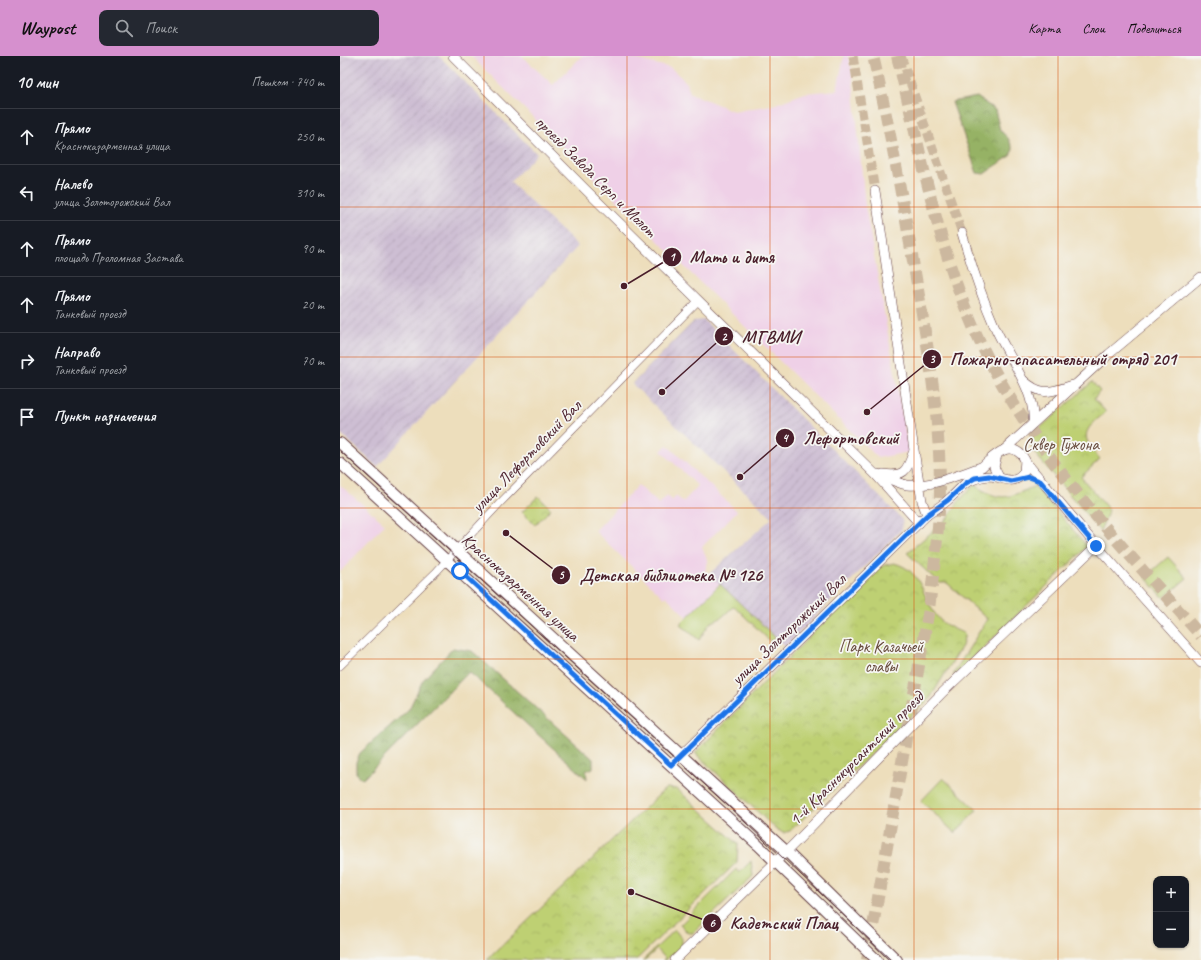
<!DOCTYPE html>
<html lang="ru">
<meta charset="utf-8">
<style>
:root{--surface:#171b24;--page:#242831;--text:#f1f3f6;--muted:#9ea1a6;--line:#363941;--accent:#d690ce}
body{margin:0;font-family:Caveat,sans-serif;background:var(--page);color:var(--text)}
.controls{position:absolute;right:12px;bottom:12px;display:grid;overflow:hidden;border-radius:8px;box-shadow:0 1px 3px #0004}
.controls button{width:36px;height:36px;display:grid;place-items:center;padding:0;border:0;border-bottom:1px solid var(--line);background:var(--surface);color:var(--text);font:20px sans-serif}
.stop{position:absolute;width:12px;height:12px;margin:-9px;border:3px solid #1a73e8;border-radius:50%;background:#fff}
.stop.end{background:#1a73e8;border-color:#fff;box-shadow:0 1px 4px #0008}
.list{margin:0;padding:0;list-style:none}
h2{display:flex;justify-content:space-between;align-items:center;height:52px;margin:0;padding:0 16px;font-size:17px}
h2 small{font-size:13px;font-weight:400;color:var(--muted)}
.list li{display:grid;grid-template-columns:26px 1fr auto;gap:12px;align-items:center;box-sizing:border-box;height:56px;padding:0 16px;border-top:1px solid var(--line)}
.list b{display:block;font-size:15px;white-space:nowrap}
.list p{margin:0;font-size:13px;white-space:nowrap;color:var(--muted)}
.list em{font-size:13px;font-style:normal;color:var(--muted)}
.icon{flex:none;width:22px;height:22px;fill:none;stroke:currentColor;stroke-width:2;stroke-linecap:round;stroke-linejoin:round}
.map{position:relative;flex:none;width:861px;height:904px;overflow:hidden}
header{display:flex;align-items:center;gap:24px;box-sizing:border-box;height:56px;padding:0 20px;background:var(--accent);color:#111}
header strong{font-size:19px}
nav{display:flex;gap:22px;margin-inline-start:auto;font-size:14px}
.search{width:280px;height:36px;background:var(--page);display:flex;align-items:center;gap:10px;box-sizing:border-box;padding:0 14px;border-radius:8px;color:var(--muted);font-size:15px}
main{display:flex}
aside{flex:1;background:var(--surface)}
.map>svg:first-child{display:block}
</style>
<header>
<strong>Waypost</strong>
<div class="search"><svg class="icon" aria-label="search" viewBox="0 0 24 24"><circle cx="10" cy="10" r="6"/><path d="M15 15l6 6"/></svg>Поиск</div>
<nav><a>Карта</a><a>Слои</a><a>Поделиться</a></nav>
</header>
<main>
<aside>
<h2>10 мин<small>Пешком · 740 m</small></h2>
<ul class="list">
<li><svg class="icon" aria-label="ahead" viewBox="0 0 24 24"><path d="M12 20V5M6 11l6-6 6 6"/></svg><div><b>Прямо</b><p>Красноказарменная улица</p></div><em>250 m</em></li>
<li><svg class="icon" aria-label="left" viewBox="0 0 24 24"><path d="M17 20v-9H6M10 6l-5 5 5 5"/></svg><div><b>Налево</b><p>улица Золоторожский Вал</p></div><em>310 m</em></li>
<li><svg class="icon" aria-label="ahead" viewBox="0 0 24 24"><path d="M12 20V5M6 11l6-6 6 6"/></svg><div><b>Прямо</b><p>площадь Проломная Застава</p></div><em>90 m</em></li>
<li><svg class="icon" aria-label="ahead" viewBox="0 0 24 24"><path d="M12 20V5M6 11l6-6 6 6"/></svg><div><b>Прямо</b><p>Танковый проезд</p></div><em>20 m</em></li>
<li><svg class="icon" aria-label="right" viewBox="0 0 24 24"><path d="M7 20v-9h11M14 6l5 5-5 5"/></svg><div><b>Направо</b><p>Танковый проезд</p></div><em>70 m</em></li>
<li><svg class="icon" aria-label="arrive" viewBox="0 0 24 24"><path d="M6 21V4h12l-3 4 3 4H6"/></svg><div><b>Пункт назначения</b></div></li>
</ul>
</aside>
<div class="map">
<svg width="861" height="904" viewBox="0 0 861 904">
<defs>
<pattern id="industrial-furrows" width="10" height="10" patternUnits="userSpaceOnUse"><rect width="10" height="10" fill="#cdbed3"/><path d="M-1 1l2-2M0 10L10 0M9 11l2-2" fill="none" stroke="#b2a3b5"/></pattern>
<pattern id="forest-crowns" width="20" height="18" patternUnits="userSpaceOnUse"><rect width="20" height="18" fill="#96b265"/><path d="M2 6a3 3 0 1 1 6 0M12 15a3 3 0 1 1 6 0" fill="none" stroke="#7c9053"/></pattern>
<pattern id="park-crowns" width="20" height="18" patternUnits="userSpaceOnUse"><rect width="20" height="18" fill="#bed073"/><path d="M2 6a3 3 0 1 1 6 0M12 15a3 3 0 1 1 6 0" fill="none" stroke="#a5b264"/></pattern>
</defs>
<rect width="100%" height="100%" fill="#f6f6f2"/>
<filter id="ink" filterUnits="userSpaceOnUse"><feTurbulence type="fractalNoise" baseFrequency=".025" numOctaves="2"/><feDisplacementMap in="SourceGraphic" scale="8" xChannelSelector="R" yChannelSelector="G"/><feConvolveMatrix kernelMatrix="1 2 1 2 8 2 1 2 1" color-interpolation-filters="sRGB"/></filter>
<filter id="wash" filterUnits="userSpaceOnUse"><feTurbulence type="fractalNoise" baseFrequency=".012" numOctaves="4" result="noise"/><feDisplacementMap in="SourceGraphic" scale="16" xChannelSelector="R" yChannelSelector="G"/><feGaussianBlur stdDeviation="0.9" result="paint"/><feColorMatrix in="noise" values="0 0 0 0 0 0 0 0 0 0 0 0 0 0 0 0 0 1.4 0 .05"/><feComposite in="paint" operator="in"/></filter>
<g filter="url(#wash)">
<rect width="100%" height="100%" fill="#eddebc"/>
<g fill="#efd0e7">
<polygon points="131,0 182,0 213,29 242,0 284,0 331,12 346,26 350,37 393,55 433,49 465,37 497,34 504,0 508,0 512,15 525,149 569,396 538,402"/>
<polygon points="327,389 397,455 362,491 368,506 365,515 380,527 347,561 326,540 324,542 255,475 298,429 319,448 327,440 332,445 336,440 343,446 358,430 321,395"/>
<polygon points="0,429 45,468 0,516"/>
</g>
<g fill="url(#industrial-furrows)">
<polygon points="0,0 99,0 197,98 170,126 238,190 37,411 0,377"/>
<polygon points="364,264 563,464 562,473 445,591 369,518 432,462 292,328 354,265"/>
</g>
<g fill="#bed073" stroke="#84784f">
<polygon points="828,501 847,522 824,542 805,521"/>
<polygon points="380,528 435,581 431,586 394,550 381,562 370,567 359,584 340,568"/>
<polygon points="603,722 637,754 615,777 581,745"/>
<polygon points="411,805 413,820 353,877 348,877 340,869 396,813 399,817"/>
<polygon points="335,874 342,883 342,889 326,904 323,904 325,902 317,893 305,904 303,904"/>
</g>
<g fill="url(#forest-crowns)" stroke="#706848">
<polygon points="637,41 655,54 660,74 668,82 673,93 670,100 644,118 637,117 612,46"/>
<polygon points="113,592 132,595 253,703 253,712 246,715 247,723 129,616 23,723 16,717 16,706 20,697 69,653 83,624"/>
</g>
<g fill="url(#park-crowns)" stroke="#84784f">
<path d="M752 326 760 335 754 343 766 356C743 375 739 379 760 403L741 421 769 454 760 475 693 395 691 388 693 378Z"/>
<path d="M634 429C663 447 666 442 695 430L747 490 746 492 614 620V617L647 563 607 527H599L567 497 607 463 618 446Z"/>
<polygon points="198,440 211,453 195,469 182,456"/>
<path d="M554 507C585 515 581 544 600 564 606 570 617 574 625 578L622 590 590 642 450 775 443 777 435 772 355 697 536 513 545 509Z"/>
<polygon points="326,732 337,733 398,788 397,806 296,904 147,904"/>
</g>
</g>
<g filter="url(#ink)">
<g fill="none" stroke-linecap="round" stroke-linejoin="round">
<g stroke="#ccb89f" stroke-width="9" stroke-dasharray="9 4.5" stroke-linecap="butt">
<polyline points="513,0 535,135"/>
<polyline points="561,0 622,177"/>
</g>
<g stroke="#ccb89f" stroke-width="12" stroke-dasharray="12 6" stroke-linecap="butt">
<path d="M557 0C581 96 598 196 640 286 695 401 779 486 861 580"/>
<path d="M527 904 589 553C594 513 599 473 600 433 600 356 586 280 573 205 561 136 549 68 533 0"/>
</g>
<g stroke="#623c41" stroke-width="8">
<polyline id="minor" points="0,610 97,515 159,448 358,245"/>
</g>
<g stroke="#623c41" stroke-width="10">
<g id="tertiary">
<polyline points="113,0 246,134 535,418 579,467"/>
<polyline points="535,135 574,394 582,445 587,459"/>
<path d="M622 177C631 208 641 239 654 269 666 298 696 334 693 367"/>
<path d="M683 324C702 341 710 336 733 329"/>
<polyline points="664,394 769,298 861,221"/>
<polyline points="657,399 654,411 659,421"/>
<polyline points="685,405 749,481 861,607"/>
<path d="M538 418C547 422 557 427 567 429 592 431 618 419 641 411"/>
<path d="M543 418C564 421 567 415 573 397"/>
<path d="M331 709 587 459C594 454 603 449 609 443 622 432 650 399 664 394 673 391 681 396 685 404L684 416C674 431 664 421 650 420 641 420 634 423 626 427"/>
<polyline points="335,904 456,786 601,638 756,490"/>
</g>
</g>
<g stroke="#623c41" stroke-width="12">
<g id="secondary">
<polyline points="0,387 446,795 557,904"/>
<polyline points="0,407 418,789 537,904"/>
</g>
</g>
<use href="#minor" stroke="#fff" stroke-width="7"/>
<use href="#tertiary" stroke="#fff" stroke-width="9"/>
<use href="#secondary" stroke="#fff" stroke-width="10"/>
<polyline stroke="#4a1f2b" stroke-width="1" points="0,395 388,750 551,904"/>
</g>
</g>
<g fill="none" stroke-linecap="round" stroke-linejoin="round" filter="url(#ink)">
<polyline stroke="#1a73e8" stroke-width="5" points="120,515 331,709 587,459 608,444 626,427 635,422 649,420 671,425 689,421 700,425 756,490"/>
</g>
<path fill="none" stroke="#d8530f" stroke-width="1" stroke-opacity="0.55" d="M144 0V904M287 0V904M430 0V904M574 0V904M718 0V904M0 151H861M0 301H861M0 452H861M0 603H861M0 753H861"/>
<g text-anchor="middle" stroke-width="3.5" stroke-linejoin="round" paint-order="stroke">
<g font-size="17" fill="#4a1f2b" stroke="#f6f6f2">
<text transform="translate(256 120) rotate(45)" y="6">проезд Завода Серп и Молот</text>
<text transform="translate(186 400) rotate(-46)" y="6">улица Лефортовский Вал</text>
<text transform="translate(181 531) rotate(42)" y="6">Красноказарменная улица</text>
<text transform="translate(448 573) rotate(-44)" y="6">улица Золоторожский Вал</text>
<text transform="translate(516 702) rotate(-45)" y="6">1-й Краснокурсантский проезд</text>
</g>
<g font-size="17" fill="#674b3d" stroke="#f6f6f2">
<text x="721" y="394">Сквер Гужона</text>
<text x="541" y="596">Парк Казачьей<tspan x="541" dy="20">славы</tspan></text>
</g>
</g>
<path fill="none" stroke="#4a1f2b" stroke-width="1.5" d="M284 230L332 201M322 336L384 280M527 356L592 303M400 421L445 382M166 477L221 519M291 836L372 867"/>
<g fill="#4a1f2b" stroke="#f6f6f2" stroke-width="1.5">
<circle cx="284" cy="230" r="4"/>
<circle cx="322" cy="336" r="4"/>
<circle cx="527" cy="356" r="4"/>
<circle cx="400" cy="421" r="4"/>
<circle cx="166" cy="477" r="4"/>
<circle cx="291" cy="836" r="4"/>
<circle cx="332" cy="201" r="10"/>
<circle cx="384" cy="280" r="10"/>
<circle cx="592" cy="303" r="10"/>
<circle cx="445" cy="382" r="10"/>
<circle cx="221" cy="519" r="10"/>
<circle cx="372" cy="867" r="10"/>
</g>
<g font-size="12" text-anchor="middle" font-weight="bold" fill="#fff">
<text x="332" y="205">1</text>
<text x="384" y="285">2</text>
<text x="592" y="307">3</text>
<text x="445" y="386">4</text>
<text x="221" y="523">5</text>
<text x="372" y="871">6</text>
</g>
<g font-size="18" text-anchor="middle" font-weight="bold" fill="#4a1f2b" stroke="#f6f6f2" stroke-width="3.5" stroke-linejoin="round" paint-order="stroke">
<text x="392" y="207">Мать и дитя</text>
<text x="431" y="287">МГВМИ</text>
<text x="723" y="309">Пожарно-спасательный отряд 201</text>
<text x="511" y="388">Лефортовский</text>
<text x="331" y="525">Детская библиотека № 126</text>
<text x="444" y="873">Кадетский Плац</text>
</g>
</svg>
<div class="controls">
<button>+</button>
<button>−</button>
</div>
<div class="stop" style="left:120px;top:515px"></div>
<div class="stop end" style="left:756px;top:490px"></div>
</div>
</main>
